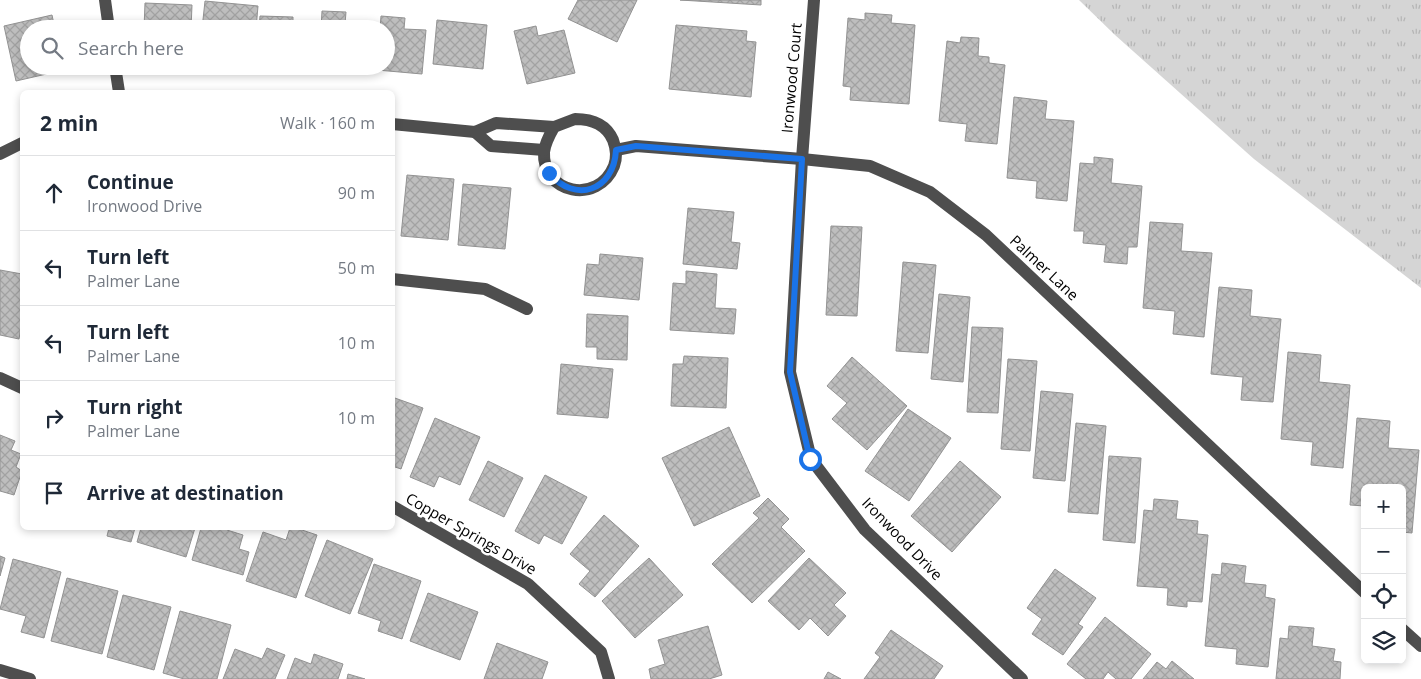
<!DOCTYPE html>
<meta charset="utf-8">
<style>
:root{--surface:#fff;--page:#f6f6f7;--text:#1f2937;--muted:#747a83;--line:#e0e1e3}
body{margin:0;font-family:"Open Sans",sans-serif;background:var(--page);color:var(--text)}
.controls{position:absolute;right:15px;bottom:15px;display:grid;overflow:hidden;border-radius:8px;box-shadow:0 2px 8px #0003}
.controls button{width:45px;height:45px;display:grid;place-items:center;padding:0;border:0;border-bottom:1px solid var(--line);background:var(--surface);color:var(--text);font:25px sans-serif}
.stop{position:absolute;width:15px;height:15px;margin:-11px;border:4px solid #1a73e8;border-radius:50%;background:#fff}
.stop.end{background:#1a73e8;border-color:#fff;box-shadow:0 1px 5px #0008}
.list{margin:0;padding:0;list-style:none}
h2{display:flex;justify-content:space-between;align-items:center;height:65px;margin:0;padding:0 20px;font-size:21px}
h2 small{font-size:16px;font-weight:400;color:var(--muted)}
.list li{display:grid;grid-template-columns:32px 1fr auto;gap:15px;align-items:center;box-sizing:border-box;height:75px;padding:0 20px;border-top:1px solid var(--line)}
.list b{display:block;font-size:19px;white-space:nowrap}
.list p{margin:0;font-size:16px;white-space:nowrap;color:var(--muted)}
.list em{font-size:16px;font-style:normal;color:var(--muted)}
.icon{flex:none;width:28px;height:28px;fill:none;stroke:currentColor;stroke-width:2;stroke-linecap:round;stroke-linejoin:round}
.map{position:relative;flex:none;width:1421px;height:679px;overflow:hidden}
.search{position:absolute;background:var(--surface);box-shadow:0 2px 8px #0003;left:20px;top:20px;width:375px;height:55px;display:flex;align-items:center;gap:12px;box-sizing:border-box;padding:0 18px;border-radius:28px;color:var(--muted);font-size:19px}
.panel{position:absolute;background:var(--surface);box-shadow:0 2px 8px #0003;left:20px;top:90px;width:375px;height:440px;border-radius:8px}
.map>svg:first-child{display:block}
</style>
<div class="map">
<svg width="1421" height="679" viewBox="0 0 1421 679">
<defs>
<pattern id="grass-tufts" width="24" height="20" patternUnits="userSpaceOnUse" patternTransform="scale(1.25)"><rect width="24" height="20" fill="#d5d5d5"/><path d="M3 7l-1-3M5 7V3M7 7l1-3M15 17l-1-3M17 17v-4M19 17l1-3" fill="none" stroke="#b5b5b5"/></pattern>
<pattern id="building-cross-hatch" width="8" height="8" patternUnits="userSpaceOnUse" patternTransform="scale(1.25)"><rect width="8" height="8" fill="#bebebe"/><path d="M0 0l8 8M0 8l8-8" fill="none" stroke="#a2a2a2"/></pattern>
</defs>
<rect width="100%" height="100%" fill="#fff"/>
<polygon fill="url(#grass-tufts)" points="1079,0 1421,0 1421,288 1254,159 1115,35"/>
<g fill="url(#building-cross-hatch)" stroke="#929292">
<polygon points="578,0 637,0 617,42 568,19"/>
<polygon points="680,0 761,0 761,5"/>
<polygon points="205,1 258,6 256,29 202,29"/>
<polygon points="145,3 192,5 191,29 144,29"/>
<polygon points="322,11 346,12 345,24 369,26 369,29 321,29"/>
<polygon points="865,13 892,15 891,23 915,25 909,104 850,100 851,87 843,86 848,18 865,20"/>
<polygon points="52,15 55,29 29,29 29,66 64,66 64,70 16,81 4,26"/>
<polygon points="260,16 293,17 293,28 310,29 259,29"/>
<polygon points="381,16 405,18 404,29 426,30 422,74 377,70 377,66 386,66 386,29 380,29"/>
<polygon points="437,20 487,25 483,69 433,64"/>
<polygon points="676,25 747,31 746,41 756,42 751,97 669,89"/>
<polygon points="536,26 538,36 564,30 575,73 527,84 514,31"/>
<polygon points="961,37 979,38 978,56 989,57 989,63 1005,65 997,144 965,141 967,124 939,121 947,41 960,43"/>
<polygon points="1014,97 1047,101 1045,119 1074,121 1067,201 1036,198 1037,181 1007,178"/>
<polygon points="1094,157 1113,159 1111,183 1142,186 1137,247 1128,247 1127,264 1104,262 1106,245 1083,243 1084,231 1074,231 1080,163 1094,164"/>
<polygon points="407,175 454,179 448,240 401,236"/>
<polygon points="463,184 511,188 505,249 458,245"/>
<polygon points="688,208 734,212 731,242 740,243 737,269 683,264"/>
<polygon points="1150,222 1183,224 1181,251 1212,253 1204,337 1173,334 1175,311 1143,308"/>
<polygon points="831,226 862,227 857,316 826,315"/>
<polygon points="600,254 643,258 639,300 584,295 587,264 599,265"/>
<polygon points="903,262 936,265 928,353 896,351"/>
<polygon points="0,270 22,274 22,321 19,339 0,335"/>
<polygon points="686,271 717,274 715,308 736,309 734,334 670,330 673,283 686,284"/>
<polygon points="1219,287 1252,290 1250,316 1281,319 1273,402 1241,400 1243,377 1211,374"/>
<polygon points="939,294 970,297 963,382 931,379"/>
<polygon points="587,314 628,316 627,360 597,359 597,347 586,347"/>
<polygon points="972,327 1003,328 998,413 967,412"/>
<polygon points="1288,352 1321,355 1319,382 1350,385 1343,468 1311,465 1313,442 1281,439"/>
<polygon points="684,356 728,358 726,408 671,406 673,364 683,364"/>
<polygon points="852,357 907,406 867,450 832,419 847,403 827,386"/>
<polygon points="1008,359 1037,361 1030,451 1001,449"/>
<polygon points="561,364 613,369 608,418 557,414"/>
<polygon points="1041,391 1073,394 1065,481 1033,478"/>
<polygon points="392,397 423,408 401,469 392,466"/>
<polygon points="908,409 951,438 909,501 865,471"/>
<polygon points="435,418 480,437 460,485 439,476 434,487 410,477"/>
<polygon points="1357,418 1390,421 1388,448 1419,450 1412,533 1402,532 1402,488 1365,488 1365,506 1350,505"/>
<polygon points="1076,423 1106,426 1098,514 1068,512"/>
<polygon points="729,427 760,496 694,526 662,458"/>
<polygon points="0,435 15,441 11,450 21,454 16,467 22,471 14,495 0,491"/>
<polygon points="1109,456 1141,458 1135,543 1103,540"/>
<polygon points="488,461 523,478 504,517 469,500"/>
<polygon points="960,461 1001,497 952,552 911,516"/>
<polygon points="545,475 587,497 562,544 544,535 539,544 515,531"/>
<polygon points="768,498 789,519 781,527 805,551 752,603 712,564 759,518 753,513"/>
<polygon points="1154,499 1178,501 1176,519 1198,521 1197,534 1208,535 1202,602 1187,601 1187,607 1167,605 1168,588 1137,586 1144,510 1153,511"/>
<polygon points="604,515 639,546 595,597 579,584 590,571 570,554"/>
<polygon points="109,528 135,528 131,542 107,536"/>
<polygon points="141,528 195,528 186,557 137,542"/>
<polygon points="201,528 228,528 227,530 243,535 239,549 249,552 243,575 192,560"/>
<polygon points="290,528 296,528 317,535 296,598 246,581 263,532 286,540"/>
<polygon points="327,540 373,559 350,614 305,596"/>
<polygon points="0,556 5,558 0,576"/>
<polygon points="649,558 683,595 635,638 602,601"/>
<polygon points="809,558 846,593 834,605 846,616 828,636 810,618 799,630 768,601"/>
<polygon points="13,559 61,572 44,638 21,632 26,616 0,609"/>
<polygon points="1222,563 1246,566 1244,583 1266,585 1265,597 1275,599 1268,667 1236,664 1237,649 1205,646 1212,574 1221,575"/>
<polygon points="374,564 421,581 402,639 378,631 381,621 358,613"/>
<polygon points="1055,569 1096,598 1078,624 1083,627 1063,655 1032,634 1042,619 1027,608"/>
<polygon points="67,578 118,591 102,654 51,641"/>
<polygon points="428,593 478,612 460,660 410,641"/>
<polygon points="123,595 171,607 154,670 107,657"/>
<polygon points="180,611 231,625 217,679 184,679 163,673"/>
<polygon points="1105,617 1151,654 1131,679 1116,679 1108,672 1103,679 1086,679 1067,664"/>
<polygon points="708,626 722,675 709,679 651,679 649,669 665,664 658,640"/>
<polygon points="1289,626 1314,628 1312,646 1335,649 1333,661 1341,662 1340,679 1276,679 1280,638 1288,639"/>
<polygon points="891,630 943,666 934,679 864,679 880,657 875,653"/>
<polygon points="497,643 548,662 542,679 484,679"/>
<polygon points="267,648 285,655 275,679 223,679 235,649 262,659"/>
<polygon points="314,654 343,664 338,679 287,679 295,658 311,664"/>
<polygon points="1172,661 1194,679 1143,679 1157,662 1166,669"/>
<polygon points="828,672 841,679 824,679"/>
<polygon points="348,674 365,679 347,679"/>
</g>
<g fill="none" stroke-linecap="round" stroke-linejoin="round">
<g stroke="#4e4e4e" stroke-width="12">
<polyline points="105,0 109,29"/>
<polyline points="814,0 802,159 790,372 811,459 865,530 1022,679"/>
<polyline points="115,66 119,92"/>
<path d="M575 119C591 119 606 124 613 140 616 148 617 158 614 166 598 205 542 194 544 152 545 143 550 134 554 127Z"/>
<polyline points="392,124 475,132 496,123 554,127"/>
<polyline points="475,132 491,146 544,150"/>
<polyline points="616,150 636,146 802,159 870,166 930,192 986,235 1365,593"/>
<polyline points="0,154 22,143"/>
<polyline points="392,279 485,289 527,309"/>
<polyline points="0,378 22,388"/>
<polyline points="392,506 528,584 601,652 609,679"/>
<polyline points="1402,629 1421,646"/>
<polyline points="0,670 30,679"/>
</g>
</g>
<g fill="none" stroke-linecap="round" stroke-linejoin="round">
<path stroke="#1a73e8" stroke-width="6" d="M549 173C575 204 614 191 616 150L636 146 802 159 790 372 810 459"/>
</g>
<g text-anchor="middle" stroke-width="5" stroke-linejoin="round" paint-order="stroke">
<g font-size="15" fill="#000" stroke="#fff">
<text transform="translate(792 78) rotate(-85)" y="5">Ironwood Court</text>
<text transform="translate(1044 268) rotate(43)" y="5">Palmer Lane</text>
<text transform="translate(471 534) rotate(30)" y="5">Copper Springs Drive</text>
<text transform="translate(902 539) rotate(46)" y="5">Ironwood Drive</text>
</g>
</g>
</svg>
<div class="controls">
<button>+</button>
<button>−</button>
<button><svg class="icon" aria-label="locate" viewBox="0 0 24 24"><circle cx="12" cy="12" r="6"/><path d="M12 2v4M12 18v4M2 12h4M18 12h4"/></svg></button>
<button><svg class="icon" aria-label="layers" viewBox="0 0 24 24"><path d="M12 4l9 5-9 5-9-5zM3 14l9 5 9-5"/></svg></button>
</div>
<div class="stop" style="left:810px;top:459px"></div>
<div class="stop end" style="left:549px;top:173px"></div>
<div class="search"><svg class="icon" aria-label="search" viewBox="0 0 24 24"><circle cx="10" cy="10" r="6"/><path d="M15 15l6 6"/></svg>Search here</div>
<section class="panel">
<h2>2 min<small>Walk · 160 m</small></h2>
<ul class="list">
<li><svg class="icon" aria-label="ahead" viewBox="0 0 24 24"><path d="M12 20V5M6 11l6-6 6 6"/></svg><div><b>Continue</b><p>Ironwood Drive</p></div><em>90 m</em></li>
<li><svg class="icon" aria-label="left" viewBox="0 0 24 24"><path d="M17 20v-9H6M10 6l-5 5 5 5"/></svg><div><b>Turn left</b><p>Palmer Lane</p></div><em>50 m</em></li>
<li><svg class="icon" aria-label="left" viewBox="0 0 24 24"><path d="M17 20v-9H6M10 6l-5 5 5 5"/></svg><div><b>Turn left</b><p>Palmer Lane</p></div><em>10 m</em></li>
<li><svg class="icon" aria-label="right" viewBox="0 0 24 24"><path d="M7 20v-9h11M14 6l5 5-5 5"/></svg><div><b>Turn right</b><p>Palmer Lane</p></div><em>10 m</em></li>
<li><svg class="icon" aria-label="arrive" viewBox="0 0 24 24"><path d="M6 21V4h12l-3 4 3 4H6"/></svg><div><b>Arrive at destination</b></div></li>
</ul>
</section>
</div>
